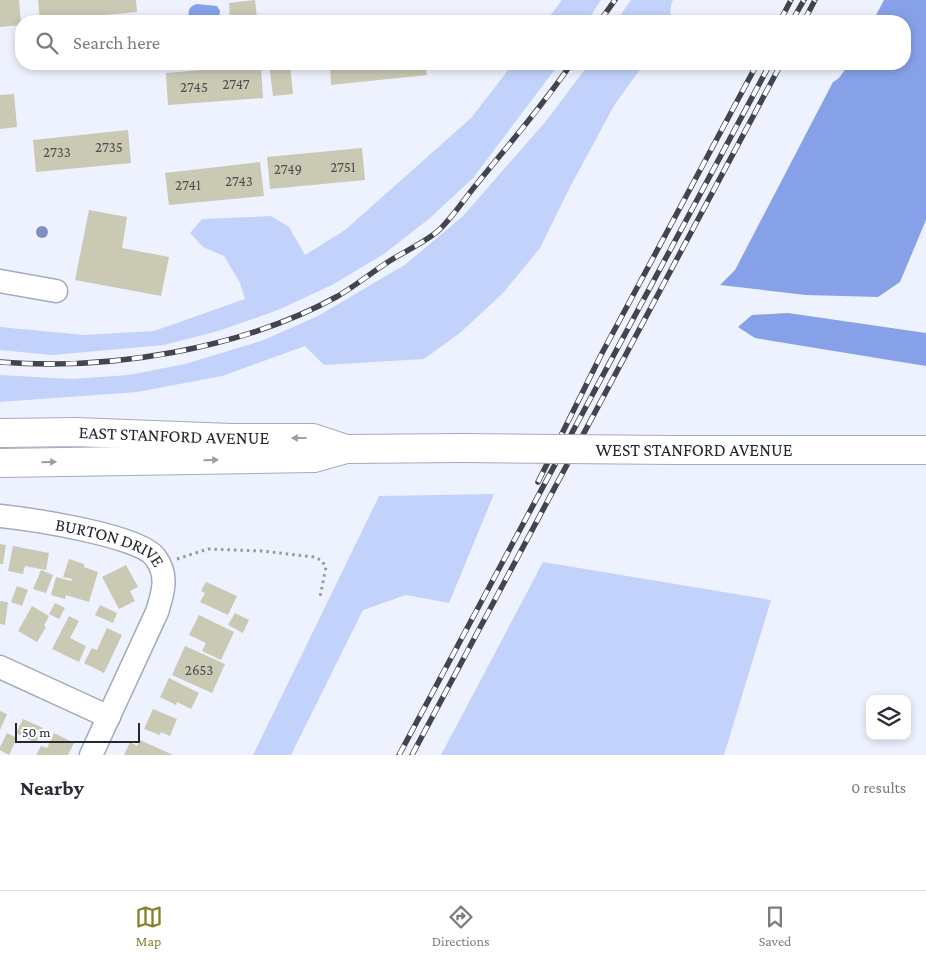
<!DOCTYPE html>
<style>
:root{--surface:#fff;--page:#f7f7f7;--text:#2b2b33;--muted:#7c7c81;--line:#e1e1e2;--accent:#868028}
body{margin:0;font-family:"Crimson Pro",serif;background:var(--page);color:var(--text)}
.controls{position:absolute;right:15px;bottom:15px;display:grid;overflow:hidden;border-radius:10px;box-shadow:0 2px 8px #0003}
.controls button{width:45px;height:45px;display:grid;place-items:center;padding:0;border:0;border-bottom:1px solid var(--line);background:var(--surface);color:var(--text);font:25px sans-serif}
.scale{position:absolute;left:15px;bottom:12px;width:125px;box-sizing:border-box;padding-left:5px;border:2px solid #24272e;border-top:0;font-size:14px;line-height:18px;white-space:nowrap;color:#24272e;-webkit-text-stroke:4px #fff;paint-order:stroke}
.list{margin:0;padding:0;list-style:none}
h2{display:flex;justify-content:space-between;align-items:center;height:65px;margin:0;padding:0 20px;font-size:21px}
h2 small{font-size:16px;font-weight:400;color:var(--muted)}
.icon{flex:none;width:28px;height:28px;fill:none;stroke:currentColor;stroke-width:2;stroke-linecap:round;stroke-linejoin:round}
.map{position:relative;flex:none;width:926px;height:755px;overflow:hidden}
.search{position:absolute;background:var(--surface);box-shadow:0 2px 8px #0003;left:15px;right:15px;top:15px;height:55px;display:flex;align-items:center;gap:12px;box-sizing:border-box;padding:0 18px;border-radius:20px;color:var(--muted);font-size:19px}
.sheet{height:135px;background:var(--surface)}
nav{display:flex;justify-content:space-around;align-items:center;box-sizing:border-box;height:70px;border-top:1px solid var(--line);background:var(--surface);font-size:14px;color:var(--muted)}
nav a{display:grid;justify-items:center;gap:2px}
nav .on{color:var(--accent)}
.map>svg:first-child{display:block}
</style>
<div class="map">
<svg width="926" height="755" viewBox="0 0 926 755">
<rect width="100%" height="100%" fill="#edf2fe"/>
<g fill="#c2d2fb">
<polygon points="562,0 601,0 587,21 546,21"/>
<polygon points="631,0 673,0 671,5 670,21 616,21"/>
<polygon points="513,64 559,64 473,178 430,218 384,254 332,285 278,310 218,331 164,345 52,355 0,350 0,327 84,335 154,331 245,299 240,283 224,256 203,247 190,233 202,219 271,216 289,227 305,255 345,230 471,118"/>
<polygon points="589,64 644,64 615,104 570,187 540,248 503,293 460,333 424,359 324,365 305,346 222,376 137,392 0,402 0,375 72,379 129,375 185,364 261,341 318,316 406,264 463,216 546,121"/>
<polygon points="494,494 449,603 406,595 363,610 291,755 253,755 379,496"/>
<polygon points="543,562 771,600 724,755 441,755"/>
</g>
<g fill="#87a1e8">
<polygon points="884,0 926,0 926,220 900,282 878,297 806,295 720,285 735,270 833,82 839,78 849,64 905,64 905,21 873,21"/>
<path d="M197 4 217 6 220 11 219 17 202 21 192 20C186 14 188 6 197 4Z"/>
<polygon points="788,313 926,333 926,366 755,338 738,327 752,315"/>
</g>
<g fill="#c9c9b4">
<polygon points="0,0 19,0 21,25 0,27"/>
<polygon points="38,0 136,0 137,12 40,21"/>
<polygon points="255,0 257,18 230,20 229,3"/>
<polygon points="269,64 290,64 293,94 273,96"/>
<polygon points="330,64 425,64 427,75 331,85"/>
<polygon points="261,65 263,98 168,105 166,73"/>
<polygon points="14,94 17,127 0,129 0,95"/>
<polygon points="128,130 131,163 36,172 33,140"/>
<polygon points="362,148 365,180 270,189 267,157"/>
<polygon points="260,162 264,196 169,205 165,173"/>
<polygon points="89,210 127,217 122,248 169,257 161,296 75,280"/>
<polygon points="0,544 6,545 3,564 0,564"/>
<polygon points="13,546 49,553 46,570 25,566 23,574 8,571"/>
<polygon points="69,559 84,564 84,567 98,572 89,602 66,595 65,599 51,595 56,577 71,581 72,579 63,577"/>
<polygon points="126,565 138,587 130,591 135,601 119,609 102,577"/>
<polygon points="41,570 53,575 46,593 33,589"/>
<polygon points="206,582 237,596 228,615 200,602 205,593 201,591"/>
<polygon points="17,586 28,590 22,606 11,602"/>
<polygon points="0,601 8,602 5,625 0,624"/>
<polygon points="55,603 65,608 59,619 49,614"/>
<polygon points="100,605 117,613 113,623 95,615"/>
<polygon points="32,606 49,616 44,626 46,627 37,642 18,631"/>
<polygon points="235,613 249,620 243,633 228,625"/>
<polygon points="199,615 234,632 221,660 202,651 206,643 189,635"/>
<polygon points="69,616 79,621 70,638 86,646 79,662 52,649"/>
<polygon points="107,628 122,635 104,673 84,663 92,648 97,650"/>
<polygon points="185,646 225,664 212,693 172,675"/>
<polygon points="169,678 199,693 191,709 177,702 176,705 160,697"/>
<polygon points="153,709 177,719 170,736 161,732 160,735 144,729"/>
<polygon points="0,711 7,714 0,730"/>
<polygon points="23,719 43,728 36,743 16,733"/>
<polygon points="7,733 17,738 9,755 0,750 0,747"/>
<polygon points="54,733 74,743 68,755 36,755 41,746 47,748"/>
<polygon points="140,740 173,755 124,755 130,742 137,746"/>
</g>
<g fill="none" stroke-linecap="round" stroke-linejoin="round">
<g stroke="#a3abbe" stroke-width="25">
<g id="minor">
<polyline points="0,281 56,291"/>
<path id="s1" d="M0 516C29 519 139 535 155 557 169 575 163 593 157 612L91 755"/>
<polyline points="0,667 109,717"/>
</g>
</g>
<g stroke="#a3abbe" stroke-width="30">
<g id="major">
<path id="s2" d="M0 433 76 432 231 438H313L346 449"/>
<polyline points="676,450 926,450"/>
<polyline points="0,463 314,458 346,449 462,448"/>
</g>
</g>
<polyline stroke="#9498a2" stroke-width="3" stroke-dasharray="2.5 4" stroke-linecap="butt" points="177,559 208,549 262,551 314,557 321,560 326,567 320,597"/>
<use href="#minor" stroke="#fff" stroke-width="22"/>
<use href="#major" stroke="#fff" stroke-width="28"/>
<g stroke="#42454d" stroke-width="5.5">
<g id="rail">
<polyline points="600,21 615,0"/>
<polyline points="780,21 791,0"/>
<polyline points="792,21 804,0"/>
<polyline points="804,21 815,0"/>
<path d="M0 362C109 371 242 349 338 296 355 286 371 273 388 262 403 252 426 242 439 230 452 218 468 194 480 180 511 142 543 105 571 64"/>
<polyline points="538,482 601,355 757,64"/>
<polyline points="399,755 770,64"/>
<polyline points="412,755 781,64"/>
</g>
</g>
<use href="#rail" stroke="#fff" stroke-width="4" stroke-dasharray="11" stroke-linecap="butt"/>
<g stroke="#a3abbe" stroke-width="30" stroke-linecap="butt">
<polyline id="major-bridge" points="462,448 676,450"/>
</g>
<use href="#major-bridge" stroke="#fff" stroke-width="28"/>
</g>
<circle fill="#808ec2" cx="42" cy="232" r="6"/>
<defs><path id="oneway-solid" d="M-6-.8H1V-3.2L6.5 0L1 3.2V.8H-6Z" transform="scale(1.25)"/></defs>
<g fill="#9c9ea1">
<use href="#oneway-solid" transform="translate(299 438) rotate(180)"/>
<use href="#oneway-solid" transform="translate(211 460) rotate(-1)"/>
<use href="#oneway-solid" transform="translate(49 462) rotate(-1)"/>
</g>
<g text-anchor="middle" stroke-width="5" stroke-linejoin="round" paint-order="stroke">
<g font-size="15" fill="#4d5050">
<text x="236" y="89">2747</text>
<text x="194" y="92">2745</text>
<text x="109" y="152">2735</text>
<text x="57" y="157">2733</text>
<text x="343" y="172">2751</text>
<text x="288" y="174">2749</text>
<text x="239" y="186">2743</text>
<text x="188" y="190">2741</text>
<text x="199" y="675">2653</text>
</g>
<g font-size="18" fill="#24272e" stroke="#fff">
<text dy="6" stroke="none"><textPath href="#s2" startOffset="174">EAST STANFORD AVENUE</textPath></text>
<text x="694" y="456">WEST STANFORD AVENUE</text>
<text dy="6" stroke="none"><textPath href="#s1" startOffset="114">BURTON DRIVE</textPath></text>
</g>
</g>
</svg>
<div class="controls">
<button><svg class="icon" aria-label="layers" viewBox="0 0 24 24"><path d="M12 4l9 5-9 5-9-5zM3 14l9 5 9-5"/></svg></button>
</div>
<div class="scale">50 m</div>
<div class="search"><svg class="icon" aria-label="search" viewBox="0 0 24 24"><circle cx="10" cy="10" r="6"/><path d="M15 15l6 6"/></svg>Search here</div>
</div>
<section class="sheet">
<h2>Nearby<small>0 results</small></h2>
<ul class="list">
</ul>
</section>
<nav>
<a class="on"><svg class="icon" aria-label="map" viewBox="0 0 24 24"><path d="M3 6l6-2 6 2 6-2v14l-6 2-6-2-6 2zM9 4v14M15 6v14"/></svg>Map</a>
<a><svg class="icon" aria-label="directions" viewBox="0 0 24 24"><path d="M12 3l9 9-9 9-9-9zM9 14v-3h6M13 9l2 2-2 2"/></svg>Directions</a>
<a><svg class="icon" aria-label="saved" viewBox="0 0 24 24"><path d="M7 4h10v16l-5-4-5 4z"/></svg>Saved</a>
</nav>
